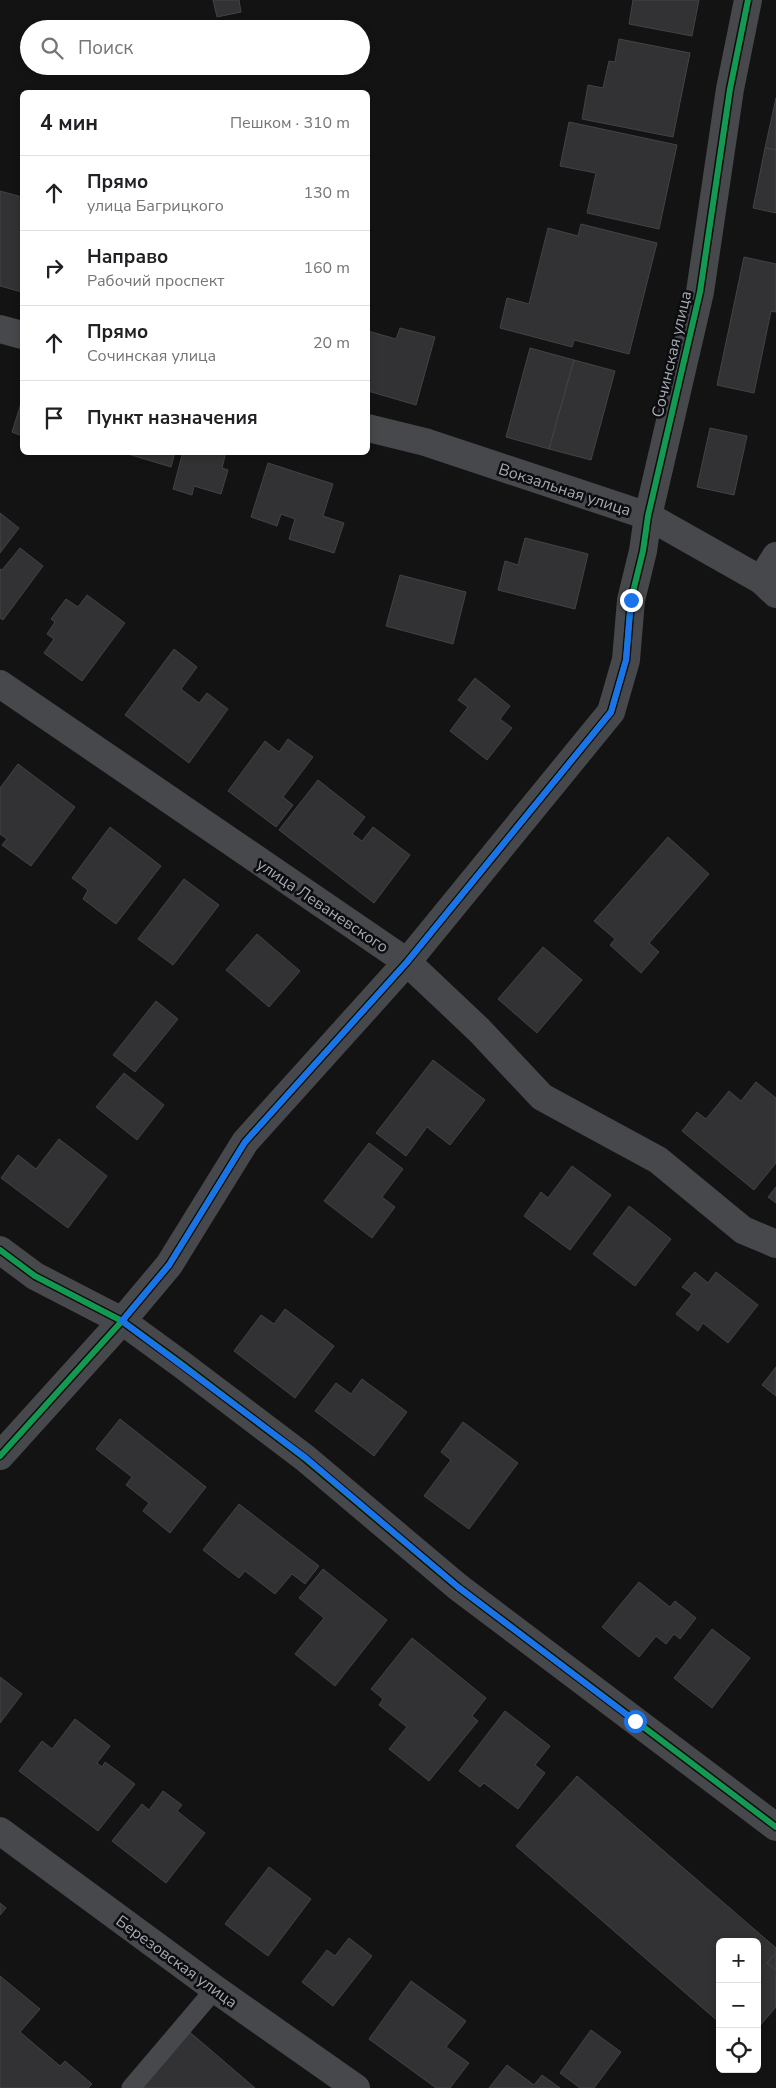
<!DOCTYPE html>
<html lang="ru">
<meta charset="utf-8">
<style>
:root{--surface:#fff;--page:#f6f6f6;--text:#202124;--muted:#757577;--line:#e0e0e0}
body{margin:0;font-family:"Nunito Sans",sans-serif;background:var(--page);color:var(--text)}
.controls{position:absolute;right:15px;bottom:15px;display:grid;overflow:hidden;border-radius:8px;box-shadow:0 2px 8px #0003}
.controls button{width:45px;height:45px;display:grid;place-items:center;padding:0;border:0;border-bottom:1px solid var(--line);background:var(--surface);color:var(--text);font:25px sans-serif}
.stop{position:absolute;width:15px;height:15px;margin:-11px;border:4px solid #1a73e8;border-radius:50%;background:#fff}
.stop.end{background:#1a73e8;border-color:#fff;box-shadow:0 1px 5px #0008}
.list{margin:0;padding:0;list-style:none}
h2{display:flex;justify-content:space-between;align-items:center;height:65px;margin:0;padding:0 20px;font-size:21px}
h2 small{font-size:16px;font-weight:400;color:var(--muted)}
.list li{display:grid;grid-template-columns:32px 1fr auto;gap:15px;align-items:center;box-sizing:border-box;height:75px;padding:0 20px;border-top:1px solid var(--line)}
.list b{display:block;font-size:19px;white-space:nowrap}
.list p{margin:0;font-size:16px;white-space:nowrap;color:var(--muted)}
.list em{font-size:16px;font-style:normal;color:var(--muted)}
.icon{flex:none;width:28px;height:28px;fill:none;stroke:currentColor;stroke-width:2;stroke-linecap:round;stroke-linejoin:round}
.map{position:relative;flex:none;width:776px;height:2088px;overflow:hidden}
.search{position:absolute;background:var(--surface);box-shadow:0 2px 8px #0003;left:20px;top:20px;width:350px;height:55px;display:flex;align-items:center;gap:12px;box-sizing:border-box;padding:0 18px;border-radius:28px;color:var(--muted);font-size:19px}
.panel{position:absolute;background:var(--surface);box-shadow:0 2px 8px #0003;left:20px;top:90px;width:350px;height:365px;border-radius:8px}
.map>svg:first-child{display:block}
</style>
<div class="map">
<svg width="776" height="2088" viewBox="0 0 776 2088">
<rect width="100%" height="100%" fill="#131313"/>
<g fill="#323234" stroke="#424346">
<polygon points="213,0 239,0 241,12 217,17"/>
<polygon points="633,0 699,0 692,36 629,24"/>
<polygon points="619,39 690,53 673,137 582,119 588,85 603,88 609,61 615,62"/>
<polygon points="776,98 776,150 765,148"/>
<polygon points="569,122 677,145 659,229 587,213 596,173 560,166"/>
<polygon points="765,148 776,150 776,213 753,208"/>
<polygon points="0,191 22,197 22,292 0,286"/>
<polygon points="581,224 657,243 629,354 574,340 572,347 500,328 507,298 529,304 548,228 578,236"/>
<polygon points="744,257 776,264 776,312 771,311 754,393 717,385"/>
<polygon points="400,328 435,337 416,405 368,391 368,331 396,339"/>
<polygon points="530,348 574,360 549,449 506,437"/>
<polygon points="574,360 615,371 591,460 549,449"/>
<polygon points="22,400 22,436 12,432"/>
<polygon points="710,428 747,436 734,495 697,487"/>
<polygon points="128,452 175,452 171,467 128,454"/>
<polygon points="183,452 226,452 222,468 228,470 221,494 194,486 192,495 173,489"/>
<polygon points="268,463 333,484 323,516 344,523 334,553 289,539 295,519 281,514 277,526 251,517"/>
<polygon points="0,513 19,528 0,553"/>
<polygon points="525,538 588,554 575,609 498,590 505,561 518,565"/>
<polygon points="20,548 43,566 3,620 0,618 0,569 2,570"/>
<polygon points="400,575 466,592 453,644 386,626"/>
<polygon points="87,595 125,623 82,681 44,653 54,639 47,634 55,622 51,619 66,599 78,607"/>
<polygon points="174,649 197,667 181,689 199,703 207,693 228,709 189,763 125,715"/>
<polygon points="475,678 510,706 500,719 512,728 487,760 450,731 468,707 458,700"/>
<polygon points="288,739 313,757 283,797 293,805 276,827 228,791 265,741 279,752"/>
<polygon points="18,764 75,807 31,866 2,845 7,839 0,834 0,788"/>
<polygon points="318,780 365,817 352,834 362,841 373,827 410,855 374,903 279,830"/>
<polygon points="110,827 161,866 116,924 83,899 88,890 72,878"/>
<polygon points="668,837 709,874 649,943 659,952 641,973 610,945 615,939 594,921"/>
<polygon points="184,879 219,905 173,965 138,939"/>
<polygon points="257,934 300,971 269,1007 226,970"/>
<polygon points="543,947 582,980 537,1033 498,999"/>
<polygon points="156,1001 178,1019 135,1072 113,1055"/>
<polygon points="433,1060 485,1100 450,1145 427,1127 406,1156 376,1133"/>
<polygon points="124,1073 164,1105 137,1140 96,1107"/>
<polygon points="756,1082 776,1098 776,1163 754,1190 682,1131 697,1112 706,1119 729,1091 741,1101"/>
<polygon points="59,1139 107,1176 68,1228 1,1178 18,1155 36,1169"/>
<polygon points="369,1143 403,1169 382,1197 395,1207 372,1238 324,1201"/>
<polygon points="572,1166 611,1195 570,1250 524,1216 541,1192 548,1198"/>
<polygon points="776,1187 776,1203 768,1197"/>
<polygon points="629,1206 671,1239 635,1286 593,1254"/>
<polygon points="695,1272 708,1283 716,1272 758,1305 728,1343 703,1323 698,1331 676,1314 692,1294 682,1287"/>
<polygon points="285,1309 334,1346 295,1398 234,1351 261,1315 274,1324"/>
<polygon points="776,1367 776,1396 762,1385"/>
<polygon points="362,1379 407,1412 374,1456 315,1411 336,1383 351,1394"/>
<polygon points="120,1419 206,1487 170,1533 143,1511 149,1503 126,1485 132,1477 96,1449"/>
<polygon points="463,1422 518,1463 469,1529 424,1496 451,1460 441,1452"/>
<polygon points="239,1504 319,1566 305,1584 292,1574 275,1594 245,1571 239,1578 203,1550"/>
<polygon points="323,1569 387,1620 335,1686 295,1654 324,1618 299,1598"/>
<polygon points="639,1582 670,1607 675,1601 696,1618 680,1639 674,1634 666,1644 656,1636 639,1657 602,1627"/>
<polygon points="712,1629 750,1658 712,1708 674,1678"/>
<polygon points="412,1638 486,1698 472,1716 478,1721 429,1781 389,1749 407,1727 379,1705 383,1699 371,1689"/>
<polygon points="0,1677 22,1694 0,1723"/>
<polygon points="505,1711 550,1746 535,1765 545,1773 518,1809 484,1783 480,1787 459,1771"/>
<polygon points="75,1719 110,1746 97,1763 102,1767 105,1762 135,1784 98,1831 19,1771 42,1741 52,1749"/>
<polygon points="577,1776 776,1948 776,1953 767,1963 776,1970 776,2007 757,2029 757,1942 720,1942 720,2023 516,1846"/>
<polygon points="163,1791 182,1805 177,1811 205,1833 166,1883 112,1841 142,1804 149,1810"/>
<polygon points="269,1867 311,1899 268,1956 225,1924"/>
<polygon points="0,1903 6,1908 0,1915"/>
<polygon points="349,1938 372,1956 333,2006 302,1982 327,1950 335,1956"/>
<polygon points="776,1953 776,1970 767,1963"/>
<polygon points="0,1976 40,2009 20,2032 60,2066 65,2061 92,2084 88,2088 0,2088"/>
<polygon points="411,1981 466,2021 446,2047 469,2063 450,2088 436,2088 369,2039"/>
<polygon points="178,2022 255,2088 122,2088"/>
<polygon points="591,2030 621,2052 594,2088 580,2088 560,2073"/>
<polygon points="507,2065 534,2085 542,2075 560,2088 489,2088"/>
</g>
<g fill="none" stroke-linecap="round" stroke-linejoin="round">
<polyline stroke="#47484b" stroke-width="19" points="131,2088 215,1989"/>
<g stroke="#47484b" stroke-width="28">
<polyline points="0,329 22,335"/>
<polyline points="368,428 425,442 648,516 761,580 776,594"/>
<polyline points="761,580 776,556"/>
<polyline points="0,684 407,962 479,1030 542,1097 658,1160 743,1230 776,1244"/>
<polyline points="0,1250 35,1276 122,1321 181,1364 305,1458 458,1587 776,1827"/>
<polyline points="0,1456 122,1321 169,1265 245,1142 407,962 611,712 626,660 631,600 643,551 648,516 700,292 730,89 748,0"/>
<polyline points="0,1831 215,1989 356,2088"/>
</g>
<g stroke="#0d0d0f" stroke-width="9">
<g id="cycleway">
<polyline points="0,1250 35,1276 122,1321 181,1364 305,1458 458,1587 776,1827"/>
<polyline points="0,1456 122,1321 169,1265 245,1142 407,962 611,712 626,660 631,600 643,551 648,516 700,292 730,89 748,0"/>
</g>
</g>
<use href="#cycleway" stroke="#139951" stroke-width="6"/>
</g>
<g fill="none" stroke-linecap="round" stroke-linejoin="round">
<polyline stroke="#1a73e8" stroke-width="6" points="631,600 626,660 611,712 407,962 245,1142 169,1265 122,1321 306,1458 458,1587 635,1721"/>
</g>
<g text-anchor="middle" stroke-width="5" stroke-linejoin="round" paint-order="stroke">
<g font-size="16" fill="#a3aab4" stroke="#0d0d0f">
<text transform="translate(671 354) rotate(-77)" y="6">Сочинская улица</text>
<text transform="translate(565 489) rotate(18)" y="6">Вокзальная улица</text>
<text transform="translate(323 905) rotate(34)" y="6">улица Леваневского</text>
<text transform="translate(177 1961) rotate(36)" y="6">Березовская улица</text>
</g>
</g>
</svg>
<div class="controls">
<button>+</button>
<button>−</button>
<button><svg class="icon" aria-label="locate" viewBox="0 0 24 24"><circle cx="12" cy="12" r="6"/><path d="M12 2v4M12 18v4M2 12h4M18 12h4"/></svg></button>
</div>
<div class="stop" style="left:635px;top:1721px"></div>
<div class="stop end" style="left:631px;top:600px"></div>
<div class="search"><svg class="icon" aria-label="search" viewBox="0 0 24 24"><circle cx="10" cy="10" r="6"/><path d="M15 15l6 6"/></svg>Поиск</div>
<section class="panel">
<h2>4 мин<small>Пешком · 310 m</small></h2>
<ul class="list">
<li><svg class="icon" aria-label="ahead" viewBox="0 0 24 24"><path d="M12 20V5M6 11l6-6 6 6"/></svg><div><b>Прямо</b><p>улица Багрицкого</p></div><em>130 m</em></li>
<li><svg class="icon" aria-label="right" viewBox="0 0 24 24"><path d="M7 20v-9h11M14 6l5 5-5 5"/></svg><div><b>Направо</b><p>Рабочий проспект</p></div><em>160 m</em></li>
<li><svg class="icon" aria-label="ahead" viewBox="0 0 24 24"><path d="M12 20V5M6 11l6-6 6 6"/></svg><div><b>Прямо</b><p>Сочинская улица</p></div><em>20 m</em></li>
<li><svg class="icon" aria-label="arrive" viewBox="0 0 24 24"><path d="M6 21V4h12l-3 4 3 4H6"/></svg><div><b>Пункт назначения</b></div></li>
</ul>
</section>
</div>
